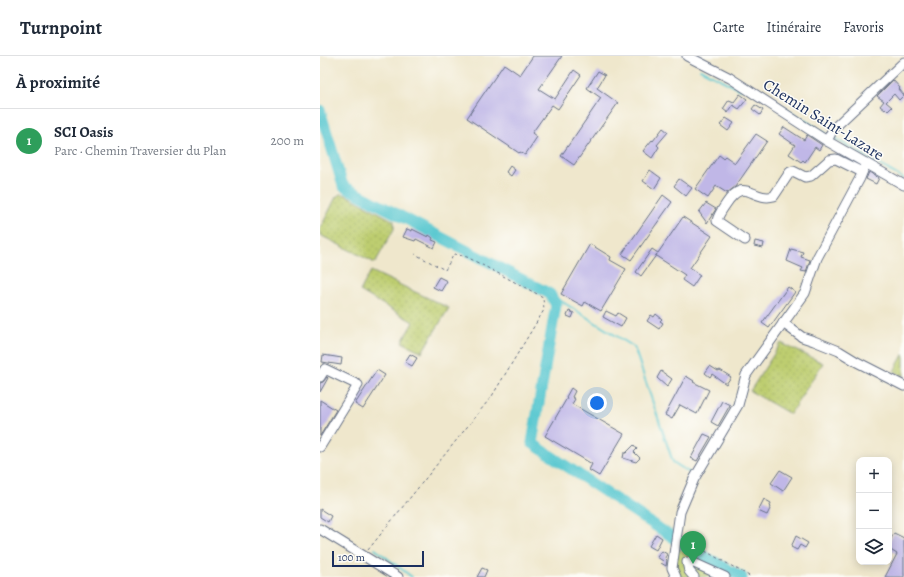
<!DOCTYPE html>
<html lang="fr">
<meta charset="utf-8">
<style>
:root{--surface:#fff;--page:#f6f6f7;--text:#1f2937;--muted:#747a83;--line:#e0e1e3;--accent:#d1495b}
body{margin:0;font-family:Alegreya,serif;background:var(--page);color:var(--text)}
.controls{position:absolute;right:12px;bottom:12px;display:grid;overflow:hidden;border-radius:8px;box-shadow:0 2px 10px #0003}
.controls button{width:36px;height:36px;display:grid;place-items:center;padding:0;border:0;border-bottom:1px solid var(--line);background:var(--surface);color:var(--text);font:20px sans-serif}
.scale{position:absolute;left:12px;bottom:10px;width:92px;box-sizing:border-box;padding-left:4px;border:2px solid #1b2f5e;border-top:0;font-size:11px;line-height:14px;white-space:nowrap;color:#1b2f5e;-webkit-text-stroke:3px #fdfcf7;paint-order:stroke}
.you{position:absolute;left:277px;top:347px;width:14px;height:14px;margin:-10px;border:3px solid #fff;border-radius:50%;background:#1a73e8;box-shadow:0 0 0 6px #1a73e833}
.badge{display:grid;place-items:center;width:26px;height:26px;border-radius:50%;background:var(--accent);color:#fff;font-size:13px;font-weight:700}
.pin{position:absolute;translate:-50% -33px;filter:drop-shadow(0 1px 2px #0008)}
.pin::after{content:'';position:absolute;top:21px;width:14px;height:12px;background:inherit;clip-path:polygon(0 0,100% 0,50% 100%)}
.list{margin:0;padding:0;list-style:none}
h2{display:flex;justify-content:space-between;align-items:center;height:52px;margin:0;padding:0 16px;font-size:17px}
h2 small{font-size:13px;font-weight:400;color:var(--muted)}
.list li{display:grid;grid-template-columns:26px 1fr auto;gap:12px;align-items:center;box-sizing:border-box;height:64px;padding:0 16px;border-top:1px solid var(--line)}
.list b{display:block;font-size:15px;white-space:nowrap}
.list p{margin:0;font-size:13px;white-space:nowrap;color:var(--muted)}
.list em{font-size:13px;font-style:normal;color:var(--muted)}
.icon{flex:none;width:22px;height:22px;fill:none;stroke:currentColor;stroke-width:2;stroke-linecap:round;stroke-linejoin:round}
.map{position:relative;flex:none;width:584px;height:521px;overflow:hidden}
header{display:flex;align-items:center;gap:24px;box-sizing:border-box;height:56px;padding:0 20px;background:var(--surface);border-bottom:1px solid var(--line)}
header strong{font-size:19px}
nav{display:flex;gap:22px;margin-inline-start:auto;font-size:14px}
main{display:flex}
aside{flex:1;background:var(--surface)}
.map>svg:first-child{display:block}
</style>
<header>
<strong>Turnpoint</strong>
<nav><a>Carte</a><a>Itinéraire</a><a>Favoris</a></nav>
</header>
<main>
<aside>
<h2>À proximité<small></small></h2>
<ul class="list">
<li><span class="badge" style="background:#2e9e5b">1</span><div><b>SCI Oasis</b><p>Parc · Chemin Traversier du Plan</p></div><em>200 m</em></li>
</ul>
</aside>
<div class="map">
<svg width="584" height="521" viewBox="0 0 584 521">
<defs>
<pattern id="grass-dots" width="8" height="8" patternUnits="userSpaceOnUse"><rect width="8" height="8" fill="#bdcd70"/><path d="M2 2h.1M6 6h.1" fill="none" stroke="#a2b063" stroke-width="1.8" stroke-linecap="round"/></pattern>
<pattern id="park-crowns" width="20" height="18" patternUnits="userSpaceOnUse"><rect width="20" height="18" fill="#bdcd70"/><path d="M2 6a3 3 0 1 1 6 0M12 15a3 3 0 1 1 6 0" fill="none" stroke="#a2b063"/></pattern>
</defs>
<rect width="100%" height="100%" fill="#fdfcf7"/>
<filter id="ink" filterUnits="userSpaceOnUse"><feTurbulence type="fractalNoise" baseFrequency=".025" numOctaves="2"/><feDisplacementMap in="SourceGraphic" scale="8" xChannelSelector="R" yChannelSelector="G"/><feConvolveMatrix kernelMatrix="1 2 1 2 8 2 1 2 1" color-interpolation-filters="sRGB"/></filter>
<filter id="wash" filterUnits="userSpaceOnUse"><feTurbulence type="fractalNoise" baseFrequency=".012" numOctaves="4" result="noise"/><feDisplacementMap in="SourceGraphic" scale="16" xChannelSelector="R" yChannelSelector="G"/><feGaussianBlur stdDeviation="0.9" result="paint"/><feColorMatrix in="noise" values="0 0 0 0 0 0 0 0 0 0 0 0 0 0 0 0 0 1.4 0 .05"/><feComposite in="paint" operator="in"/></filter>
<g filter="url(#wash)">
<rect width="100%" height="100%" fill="#efe7cc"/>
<g fill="url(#grass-dots)" stroke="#6c7e67">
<polygon points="20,138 26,139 74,165 74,173 55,207 0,179 0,173 16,141"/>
<polygon points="51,215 129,252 102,296 82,286 93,266 40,235"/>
<polygon points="461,287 503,307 470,358 430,335"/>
<polygon points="584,297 584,321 574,315"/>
</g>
<polygon fill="url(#park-crowns)" stroke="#6c7e67" points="360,490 414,521 358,521 355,503"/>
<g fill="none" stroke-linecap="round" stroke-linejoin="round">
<g stroke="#5ac8d0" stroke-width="2">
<polyline points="380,13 421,34"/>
<polyline points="459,48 505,77"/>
<polyline points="514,82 584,123"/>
<polyline points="230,238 314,291 353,406 373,419"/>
<polyline points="55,493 92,521"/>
</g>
<polyline stroke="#5ac8d0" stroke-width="11" points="0,54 23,130 230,238 236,249 212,387 361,487 422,521"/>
</g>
<g id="blocks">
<g fill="#c0b7e7">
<polygon points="213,0 242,0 219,33 235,43 254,14 261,19 238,53 232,49 212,77 217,81 205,99 200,96 199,97 147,62 184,8 200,19"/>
<polygon points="278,15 285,19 277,32 298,47 254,109 241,100 281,42 267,32"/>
<polygon points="573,24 580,32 579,33 584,39 579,44 574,38 566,46 572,51 568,55 566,53 565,54 560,50 564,45 557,40"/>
<polygon points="420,38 427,43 419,53 413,49 408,57 403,53 409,44 414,46"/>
<polygon points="435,49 443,54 440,59 432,53"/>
<polygon points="406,62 414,67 408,75 400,69"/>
<polygon points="464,71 484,84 487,79 502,89 499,94 495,91 485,106 483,104 481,106 469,98 475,89 459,78"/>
<polygon points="343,72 348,76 337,89 339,91 332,102 323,95 332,84 333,85"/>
<polygon points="436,78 447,85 415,131 407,137 396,130 388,142 375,133 399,99 403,102 405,100 415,107"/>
<polygon points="190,110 195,114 191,120 186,116"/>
<polygon points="330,114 341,122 334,133 323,125"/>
<polygon points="549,116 559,122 556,128 546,123"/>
<polygon points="359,123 372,132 366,140 354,130"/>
<polygon points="343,139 352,146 311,204 302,198"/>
<polygon points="386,147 396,153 387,167 379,156"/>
<polygon points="363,161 392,180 370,212 380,219 372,231 362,224 365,219 336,200 337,198 321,220 316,216 332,193 338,197"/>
<polygon points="87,173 92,175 92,173 108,181 109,179 113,182 112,184 117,186 114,192 96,183 95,185 83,181"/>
<polygon points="435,185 444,187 443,192 434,190"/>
<polygon points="270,188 291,201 290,204 306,213 281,255 265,246 263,250 241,238"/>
<polygon points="471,193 483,196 481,201 490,204 486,216 481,215 483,212 467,205"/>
<polygon points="119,221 127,225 121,235 113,231"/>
<polygon points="468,231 475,236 449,272 442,267"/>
<polygon points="249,255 254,257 252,262 247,260"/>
<polygon points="286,255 296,260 298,257 306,262 301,271 283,261"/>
<polygon points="336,258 342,263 340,265 343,267 339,273 327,265 331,259 334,261"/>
<polygon points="90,298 97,302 92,310 85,306"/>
<polygon points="3,299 22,302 21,309 2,306"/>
<polygon points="390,310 398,315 400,314 411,321 406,328 392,318 390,321 385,317"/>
<polygon points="57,314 65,319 43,353 35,348"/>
<polygon points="341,315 352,323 347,331 337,322"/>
<polygon points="366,320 374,325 373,326 389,334 377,358 360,349 352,363 345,359"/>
<polygon points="7,321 8,322 0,336 0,327 3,326"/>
<polygon points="251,332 255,335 252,341 255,343 252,348 304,378 279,420 269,414 272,408 225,380 247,342 246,341"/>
<polygon points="0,344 16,354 0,380"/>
<polygon points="402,345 410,349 398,370 391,366"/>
<polygon points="384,378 391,381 377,405 371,402"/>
<polygon points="314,389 317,393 314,396 320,402 316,406 303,402 304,397 306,397"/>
<polygon points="460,414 472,421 463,435 451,427"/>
<polygon points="444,443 451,447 450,450 451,451 447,459 438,455"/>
<polygon points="0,453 11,460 8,466 0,461"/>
<polygon points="574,477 584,482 584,521 565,521 577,498 569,493 569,486"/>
<polygon points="336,478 342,482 336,494 329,490"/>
<polygon points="476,480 488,487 485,492 480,489 477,494 471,491"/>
<polygon points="342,495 347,498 345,502 347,504 346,510 341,507 343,505 337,501"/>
<polygon points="162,512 167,514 164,521 157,521"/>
</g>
</g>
</g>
<g filter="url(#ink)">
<use href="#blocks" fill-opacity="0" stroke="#656f84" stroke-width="1"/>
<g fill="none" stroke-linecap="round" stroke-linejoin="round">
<g stroke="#656f84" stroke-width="11">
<g id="minor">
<polyline points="367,0 410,22 507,85 584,129"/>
<polyline points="507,85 513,73 584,6"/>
<path d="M425 184 397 165C398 159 402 154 406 148 425 119 432 146 454 140L470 116 473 115 485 121 491 120 509 104 516 103 542 116"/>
<polyline points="463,267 482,281 494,285 519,295 537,306 584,330"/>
<polyline points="0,321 5,313 38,329 0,391"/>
<polyline points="0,473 78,521"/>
<polyline points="356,521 352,512 360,456 374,423 418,349 426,319 485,237 497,202 540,122 546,107"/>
<polyline points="374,521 369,515 367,506 374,507 405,521"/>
</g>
</g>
<g stroke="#656f84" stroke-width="1" stroke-dasharray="3 3" stroke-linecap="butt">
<polyline points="364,483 431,521"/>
<polyline points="48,494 172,340 224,254 223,241 147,201 134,198 125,214 95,198"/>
</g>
<use href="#minor" stroke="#fff" stroke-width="9"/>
</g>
</g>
<g text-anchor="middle" stroke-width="3" stroke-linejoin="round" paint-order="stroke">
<g font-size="16" fill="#1b2f5e" stroke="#fdfcf7">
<text transform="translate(504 63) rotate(32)" y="6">Chemin Saint-Lazare</text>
</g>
</g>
</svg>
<div class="controls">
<button>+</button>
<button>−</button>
<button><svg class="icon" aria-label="layers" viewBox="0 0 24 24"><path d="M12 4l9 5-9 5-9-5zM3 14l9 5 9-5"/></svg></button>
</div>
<div class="scale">100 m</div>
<div class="you"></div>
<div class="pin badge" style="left:373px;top:508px;background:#2e9e5b">1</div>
</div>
</main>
